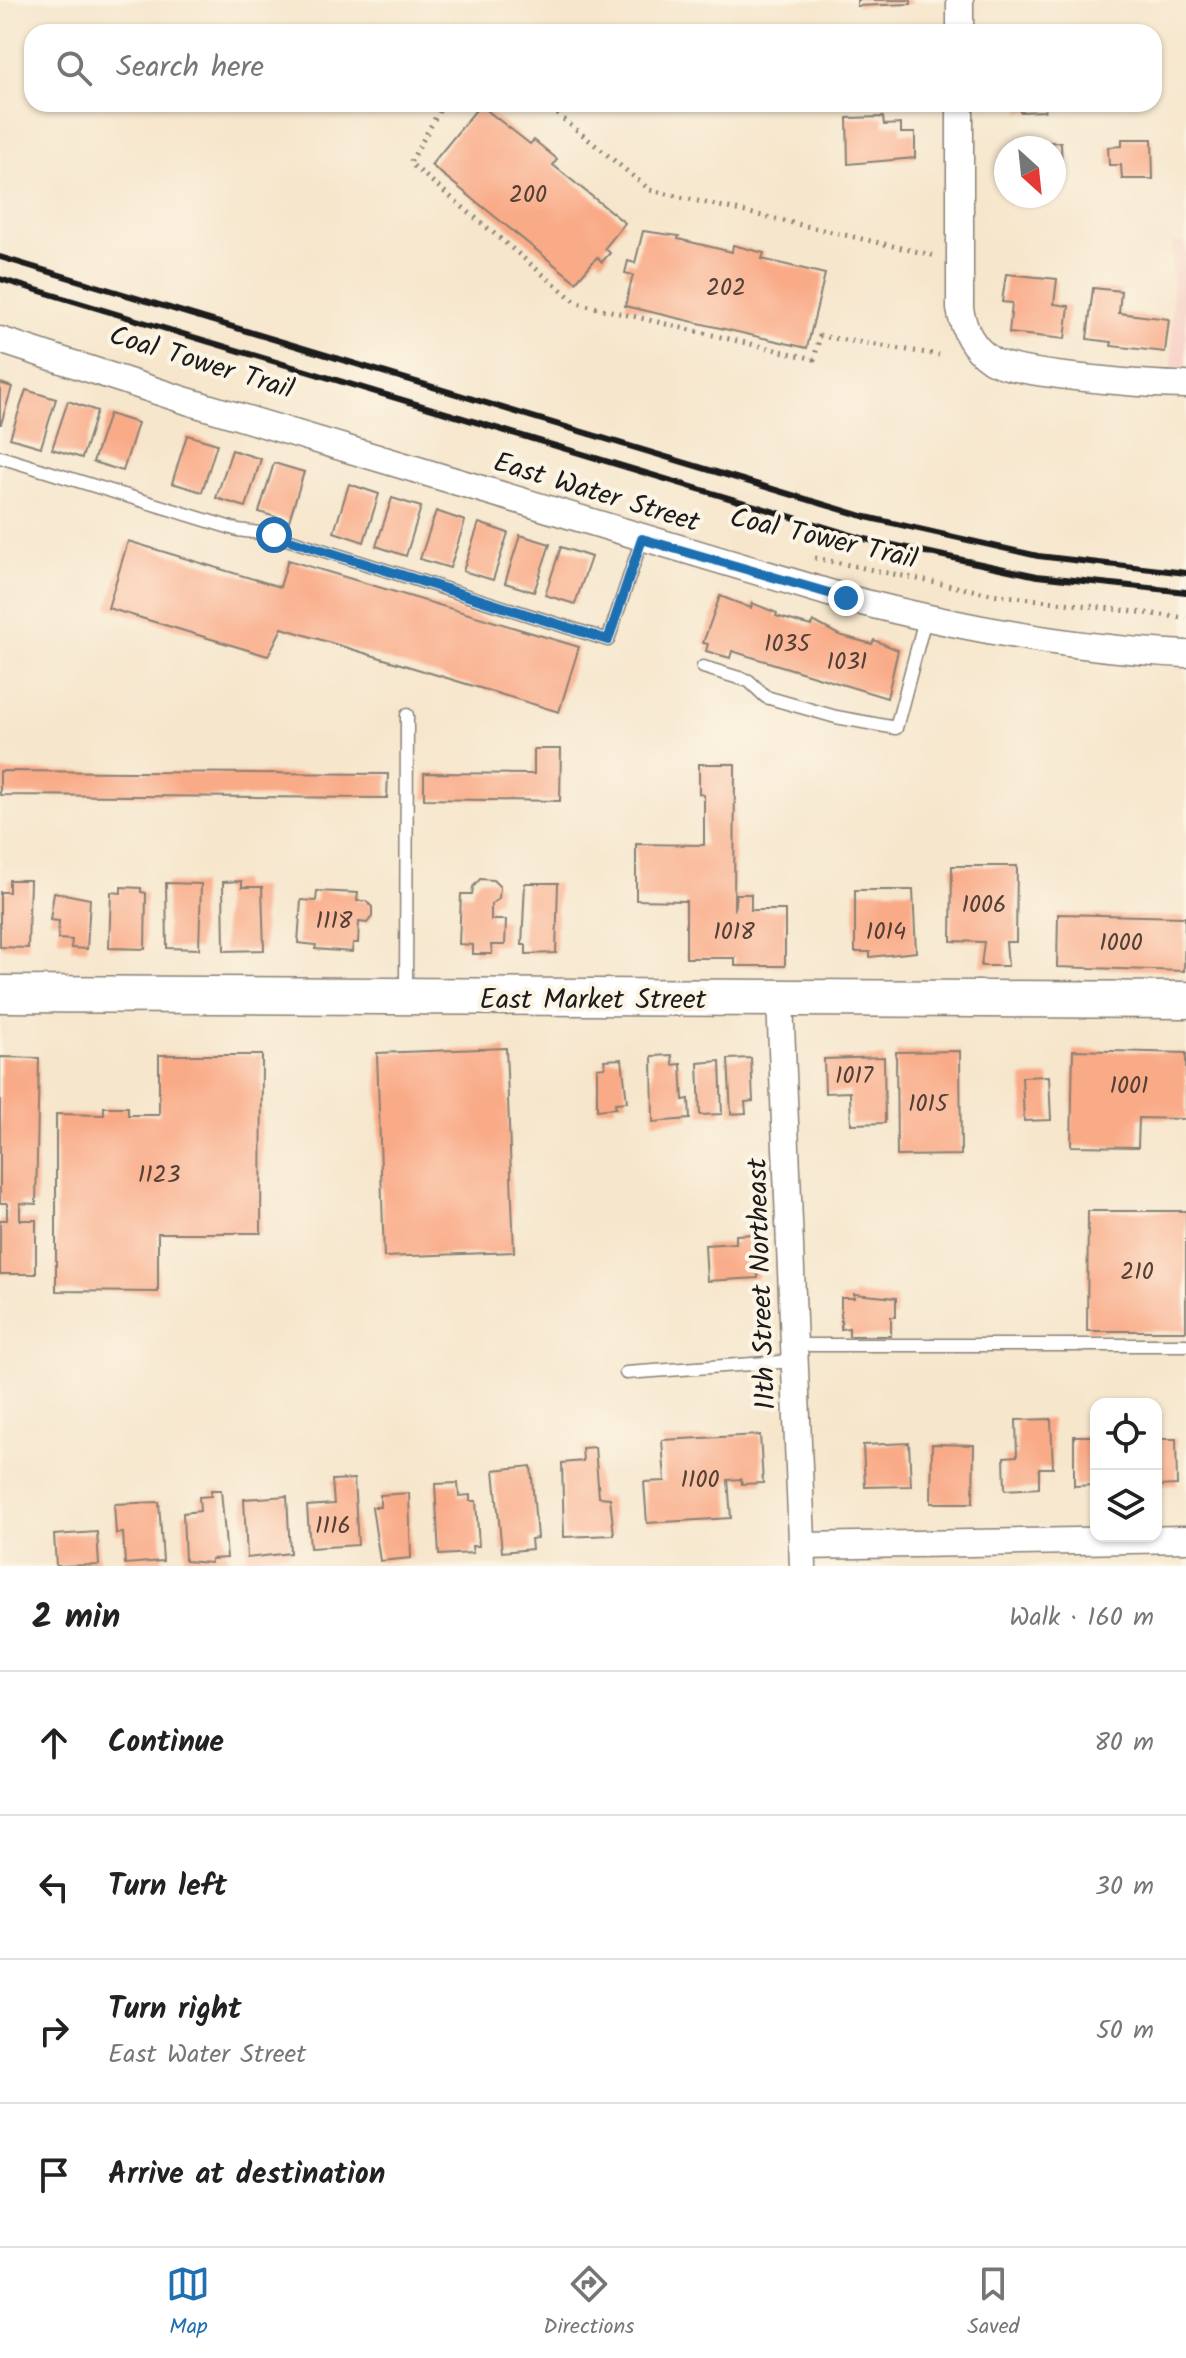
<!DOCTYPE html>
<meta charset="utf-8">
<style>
:root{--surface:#fff;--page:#f2f2f2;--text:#222;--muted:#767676;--line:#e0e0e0;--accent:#1f6fb2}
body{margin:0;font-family:Kalam,sans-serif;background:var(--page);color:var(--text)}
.controls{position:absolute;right:24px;bottom:24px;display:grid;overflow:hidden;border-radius:16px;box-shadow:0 2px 6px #0004}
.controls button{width:72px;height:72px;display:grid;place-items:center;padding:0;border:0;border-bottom:2px solid var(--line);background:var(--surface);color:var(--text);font:40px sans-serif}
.compass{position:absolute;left:994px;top:136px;width:72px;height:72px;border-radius:50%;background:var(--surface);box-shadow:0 2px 6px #0004;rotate:153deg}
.stop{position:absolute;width:24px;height:24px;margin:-18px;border:6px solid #1f6fb2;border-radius:50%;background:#fff}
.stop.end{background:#1f6fb2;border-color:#fff;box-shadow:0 2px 8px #0008}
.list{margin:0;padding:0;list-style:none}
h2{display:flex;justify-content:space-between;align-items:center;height:104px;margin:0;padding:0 32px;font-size:34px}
h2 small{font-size:26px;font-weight:400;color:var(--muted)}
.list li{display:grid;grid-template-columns:52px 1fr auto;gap:24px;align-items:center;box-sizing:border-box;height:144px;padding:0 32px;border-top:2px solid var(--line)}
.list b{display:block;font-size:30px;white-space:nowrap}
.list p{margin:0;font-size:26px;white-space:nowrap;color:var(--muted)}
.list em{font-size:26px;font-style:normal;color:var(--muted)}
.icon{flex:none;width:44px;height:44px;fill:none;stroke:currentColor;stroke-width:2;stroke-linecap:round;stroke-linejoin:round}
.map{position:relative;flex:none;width:1186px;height:1566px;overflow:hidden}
.search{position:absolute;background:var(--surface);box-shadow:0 2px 6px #0004;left:24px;right:24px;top:24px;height:88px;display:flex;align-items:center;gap:20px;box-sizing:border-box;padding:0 28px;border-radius:24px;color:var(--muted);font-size:30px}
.sheet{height:680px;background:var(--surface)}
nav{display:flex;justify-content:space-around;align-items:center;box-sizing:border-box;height:112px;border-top:2px solid var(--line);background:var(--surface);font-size:22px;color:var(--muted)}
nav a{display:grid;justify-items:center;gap:4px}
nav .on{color:var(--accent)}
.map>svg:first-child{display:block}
</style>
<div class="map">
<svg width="1186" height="1566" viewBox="0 0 1186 1566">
<rect width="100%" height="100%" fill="#fcf5e5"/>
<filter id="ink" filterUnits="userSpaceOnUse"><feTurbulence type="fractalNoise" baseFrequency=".0125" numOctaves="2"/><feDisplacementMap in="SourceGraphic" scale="16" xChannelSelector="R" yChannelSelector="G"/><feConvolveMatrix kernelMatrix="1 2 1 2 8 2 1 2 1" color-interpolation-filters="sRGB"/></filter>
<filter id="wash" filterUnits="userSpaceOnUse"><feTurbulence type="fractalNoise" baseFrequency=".006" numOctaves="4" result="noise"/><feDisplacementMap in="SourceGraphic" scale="32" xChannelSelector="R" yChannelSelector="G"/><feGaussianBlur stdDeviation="1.8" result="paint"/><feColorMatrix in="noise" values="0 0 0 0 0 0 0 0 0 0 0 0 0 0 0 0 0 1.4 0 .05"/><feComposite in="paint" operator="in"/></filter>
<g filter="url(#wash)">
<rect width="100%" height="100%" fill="#f6e6cc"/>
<polygon fill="#f7d1c8" points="1172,242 1186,243 1186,367 1172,368"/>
<g id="blocks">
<g fill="#f9ab88">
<polygon points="857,0 911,0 911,4 857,6"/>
<polygon points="1020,104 1044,104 1045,111 1020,112"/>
<polygon points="480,105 530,144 534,140 557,159 553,165 625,223 605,248 610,253 602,262 597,257 576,282 431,165"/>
<polygon points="883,117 884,125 901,124 901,133 915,133 915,158 848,164 847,118"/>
<polygon points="1122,139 1152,139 1153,179 1122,179 1121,165 1109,165 1108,147 1122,146"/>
<polygon points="1061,142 1062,175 1054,175 1054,148 1019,148 1019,143"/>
<polygon points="643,231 679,236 678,239 732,252 733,245 764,253 762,259 825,274 807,348 625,306 633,275 625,273 628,261 635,263"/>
<polygon points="1006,274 1057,279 1054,304 1069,306 1065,339 1009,333 1012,303 1002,302"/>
<polygon points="1093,288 1121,291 1119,313 1169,319 1165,352 1111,346 1112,342 1087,339"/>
<polygon points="0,383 12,387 1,424 0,424"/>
<polygon points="26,390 56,399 41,447 10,438"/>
<polygon points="68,401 97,411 82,458 52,449"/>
<polygon points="109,414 138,423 123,471 93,462"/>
<polygon points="187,435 217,444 202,492 172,483"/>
<polygon points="232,450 261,459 246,507 216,498"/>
<polygon points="274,463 304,472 289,521 259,512"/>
<polygon points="349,484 379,494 364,542 334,532"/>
<polygon points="392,498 421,507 406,556 376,546"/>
<polygon points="436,511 465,521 450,568 420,559"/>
<polygon points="479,523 508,533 493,580 463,571"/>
<polygon points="520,535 550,544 534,592 505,583"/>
<polygon points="128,541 280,587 288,560 579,647 559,712 282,628 268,656 108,608"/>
<polygon points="561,547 591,557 575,604 545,595"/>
<polygon points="720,596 751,608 752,603 777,613 776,616 811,626 813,621 839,635 872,644 874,640 898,650 887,698 732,651 730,658 706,651 708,644 703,643"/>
<polygon points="534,749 561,749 560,801 424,799 424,773 534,774"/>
<polygon points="699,764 735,764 734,911 736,894 751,894 751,910 785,910 785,966 735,966 735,958 686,958 686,901 636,900 636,844 704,845 704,795 699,794"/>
<polygon points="0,771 388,774 387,798 0,795"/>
<polygon points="952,866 1017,866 1016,942 1006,942 1008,966 981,966 984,942 951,941"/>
<polygon points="480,879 493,880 500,887 499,899 491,904 491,920 506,920 505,945 491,945 492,954 473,954 473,945 459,944 461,894 472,894 473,887"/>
<polygon points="9,880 30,880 28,948 0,947 0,892 9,892"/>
<polygon points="242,881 242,887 262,887 264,950 224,951 223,882"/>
<polygon points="166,883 201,884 199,949 167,948"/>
<polygon points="525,883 558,883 556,953 526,954 526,945 522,945"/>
<polygon points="121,887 141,888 141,892 146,893 145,949 109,948 111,892 121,893"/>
<polygon points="855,890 913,890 916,952 870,957 870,952 855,952"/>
<polygon points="317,891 358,893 357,901 366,901 372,907 372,917 367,923 359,922 358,943 353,943 352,952 315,949 316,945 298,943 301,900 316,901"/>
<polygon points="54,892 90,899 87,949 71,948 72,940 58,939 59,921 50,920"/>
<polygon points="1058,914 1185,917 1184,971 1057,967"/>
<polygon points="506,1048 514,1252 384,1257 377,1053"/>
<polygon points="1073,1050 1186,1053 1186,1119 1139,1118 1138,1147 1071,1146"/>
<polygon points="960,1051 961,1155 897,1156 896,1052"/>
<polygon points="159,1055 262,1055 261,1233 158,1233 158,1292 56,1291 56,1114 104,1115 104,1107 128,1107 128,1115 159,1115"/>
<polygon points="672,1055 673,1065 681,1064 683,1100 689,1099 690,1119 653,1122 652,1056"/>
<polygon points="0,1057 39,1058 36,1204 20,1203 20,1220 36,1220 36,1274 0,1274 0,1220 7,1220 7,1203 0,1203"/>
<polygon points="884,1057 885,1123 851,1124 850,1092 825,1093 824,1059"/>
<polygon points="751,1058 753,1101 745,1102 746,1113 731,1114 728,1059"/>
<polygon points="622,1059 627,1102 615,1103 616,1108 597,1110 597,1068 605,1067 604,1060"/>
<polygon points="720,1061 722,1114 700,1115 698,1063"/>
<polygon points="1049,1076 1051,1120 1024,1121 1022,1077"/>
<polygon points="1088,1211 1186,1211 1186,1331 1087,1331"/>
<polygon points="756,1234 758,1278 707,1281 705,1245 736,1243 736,1235"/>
<polygon points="854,1294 896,1298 896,1317 891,1317 891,1336 849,1336 849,1328 841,1329 841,1298 854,1298"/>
<polygon points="1051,1419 1053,1468 1039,1468 1039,1488 1005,1490 1004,1457 1017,1456 1016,1420"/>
<polygon points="760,1435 763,1483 742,1484 741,1479 728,1480 731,1518 647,1523 644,1482 665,1481 662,1440"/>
<polygon points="1074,1436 1096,1436 1096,1485 1074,1486"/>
<polygon points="1156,1439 1176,1439 1177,1485 1156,1486"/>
<polygon points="909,1443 911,1486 865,1487 863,1445"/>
<polygon points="932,1444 974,1445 973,1503 931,1503"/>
<polygon points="595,1447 599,1497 610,1498 614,1535 564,1537 562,1463 583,1461 582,1448"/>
<polygon points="531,1466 537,1538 531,1539 532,1549 502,1552 494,1470"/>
<polygon points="354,1479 358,1545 310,1548 307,1506 334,1504 332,1480"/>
<polygon points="458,1483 459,1496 470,1495 470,1501 476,1501 479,1546 472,1546 473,1553 439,1555 435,1484"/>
<polygon points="211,1490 221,1490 227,1558 211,1559 211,1563 185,1561 183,1513 200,1511 199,1497 211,1496"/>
<polygon points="409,1493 411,1558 380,1561 372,1507 380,1507 380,1495"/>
<polygon points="287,1496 290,1553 247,1558 244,1499"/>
<polygon points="159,1502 163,1561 125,1564 123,1533 116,1534 114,1504"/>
<polygon points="97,1532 99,1565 56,1566 54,1535"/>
</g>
</g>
</g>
<g filter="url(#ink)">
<use href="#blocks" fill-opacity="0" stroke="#898174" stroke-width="2"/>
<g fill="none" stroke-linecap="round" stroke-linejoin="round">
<g stroke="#898174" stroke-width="15">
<g id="service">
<polyline points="0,457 238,530 274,535 608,640 642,539"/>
<polyline points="703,667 749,681 766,697 836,717 896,728 925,619"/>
<polyline points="406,992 407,715"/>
<polyline points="793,1345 1186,1345"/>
<polyline points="626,1373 794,1361"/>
</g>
</g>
<g stroke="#898174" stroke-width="29">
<g id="minor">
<polyline points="960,32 960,0"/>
<path d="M960 104V309C964 331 972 347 991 360 1015 375 1153 385 1186 385"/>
<path d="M0 340 187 401 846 598C957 627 1071 649 1186 654"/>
<polyline points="780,1000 803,1566"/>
<polyline points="802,1546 1186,1539"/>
</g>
</g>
<g stroke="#898174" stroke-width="39">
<polyline id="secondary" points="0,994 1186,1000"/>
</g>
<g stroke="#898174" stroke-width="5" stroke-dasharray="2 6" stroke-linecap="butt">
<polyline points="443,104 410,163 577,303 814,359 820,336 939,355"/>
<polyline points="545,104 650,190 936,256"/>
<polyline points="815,558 991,594 1186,618"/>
</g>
<use href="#service" stroke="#fff" stroke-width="12"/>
<use href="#minor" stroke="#fff" stroke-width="26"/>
<use href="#secondary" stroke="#fff" stroke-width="36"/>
<g stroke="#1c1c1c" stroke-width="6">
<polyline points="0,257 866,517 1038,556 1186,573"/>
<polyline points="0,279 865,539 1037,576 1186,592"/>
</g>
</g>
</g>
<g fill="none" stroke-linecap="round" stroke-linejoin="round" filter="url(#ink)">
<polyline stroke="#1f6fb2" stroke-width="10" points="274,535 608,640 642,539 846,598"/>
</g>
<g text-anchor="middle" stroke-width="8" stroke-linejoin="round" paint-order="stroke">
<g font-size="24" fill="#534037">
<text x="528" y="202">200</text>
<text x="726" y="295">202</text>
<text x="787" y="651">1035</text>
<text x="847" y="669">1031</text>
<text x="984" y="912">1006</text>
<text x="334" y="928">1118</text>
<text x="734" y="939">1018</text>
<text x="886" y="939">1014</text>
<text x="1121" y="950">1000</text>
<text x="854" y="1083">1017</text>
<text x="1129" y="1093">1001</text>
<text x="928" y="1111">1015</text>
<text x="159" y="1182">1123</text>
<text x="1137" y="1279">210</text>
<text x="700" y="1487">1100</text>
<text x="333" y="1533">1116</text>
</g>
<g font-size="28" fill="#1c1c1c" stroke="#fcf5e5">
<text transform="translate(202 361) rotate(17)" y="10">Coal Tower Trail</text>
<text transform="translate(597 491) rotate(17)" y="10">East Water Street</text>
<text transform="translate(824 537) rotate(13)" y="10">Coal Tower Trail</text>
<text x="593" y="1008">East Market Street</text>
<text transform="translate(760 1284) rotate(-92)" y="10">11th Street Northeast</text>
</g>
</g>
</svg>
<div class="controls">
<button><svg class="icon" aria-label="locate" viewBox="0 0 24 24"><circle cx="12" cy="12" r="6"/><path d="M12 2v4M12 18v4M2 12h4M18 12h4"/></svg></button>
<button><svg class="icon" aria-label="layers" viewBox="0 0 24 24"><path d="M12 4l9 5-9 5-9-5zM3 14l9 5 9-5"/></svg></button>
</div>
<svg class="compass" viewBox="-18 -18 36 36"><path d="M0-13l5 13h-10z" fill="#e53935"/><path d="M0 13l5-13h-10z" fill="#767676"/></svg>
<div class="stop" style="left:274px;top:535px"></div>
<div class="stop end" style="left:846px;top:598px"></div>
<div class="search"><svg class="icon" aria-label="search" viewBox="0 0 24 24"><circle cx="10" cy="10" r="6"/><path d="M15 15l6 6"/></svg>Search here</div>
</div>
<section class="sheet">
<h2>2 min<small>Walk · 160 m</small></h2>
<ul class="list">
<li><svg class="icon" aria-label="ahead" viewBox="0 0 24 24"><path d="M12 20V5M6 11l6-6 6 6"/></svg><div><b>Continue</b></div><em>80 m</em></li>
<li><svg class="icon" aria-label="left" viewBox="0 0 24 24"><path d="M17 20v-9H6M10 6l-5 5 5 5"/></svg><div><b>Turn left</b></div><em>30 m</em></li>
<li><svg class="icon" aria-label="right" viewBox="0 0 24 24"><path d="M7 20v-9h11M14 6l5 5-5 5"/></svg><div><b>Turn right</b><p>East Water Street</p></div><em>50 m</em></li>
<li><svg class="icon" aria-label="arrive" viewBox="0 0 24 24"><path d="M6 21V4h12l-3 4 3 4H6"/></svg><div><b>Arrive at destination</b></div></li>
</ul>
</section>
<nav>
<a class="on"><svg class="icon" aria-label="map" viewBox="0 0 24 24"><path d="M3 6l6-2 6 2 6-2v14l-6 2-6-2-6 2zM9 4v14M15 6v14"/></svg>Map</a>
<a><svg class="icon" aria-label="directions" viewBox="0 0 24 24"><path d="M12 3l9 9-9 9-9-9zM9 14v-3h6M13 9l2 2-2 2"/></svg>Directions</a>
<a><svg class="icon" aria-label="saved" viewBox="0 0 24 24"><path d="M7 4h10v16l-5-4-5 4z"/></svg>Saved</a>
</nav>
